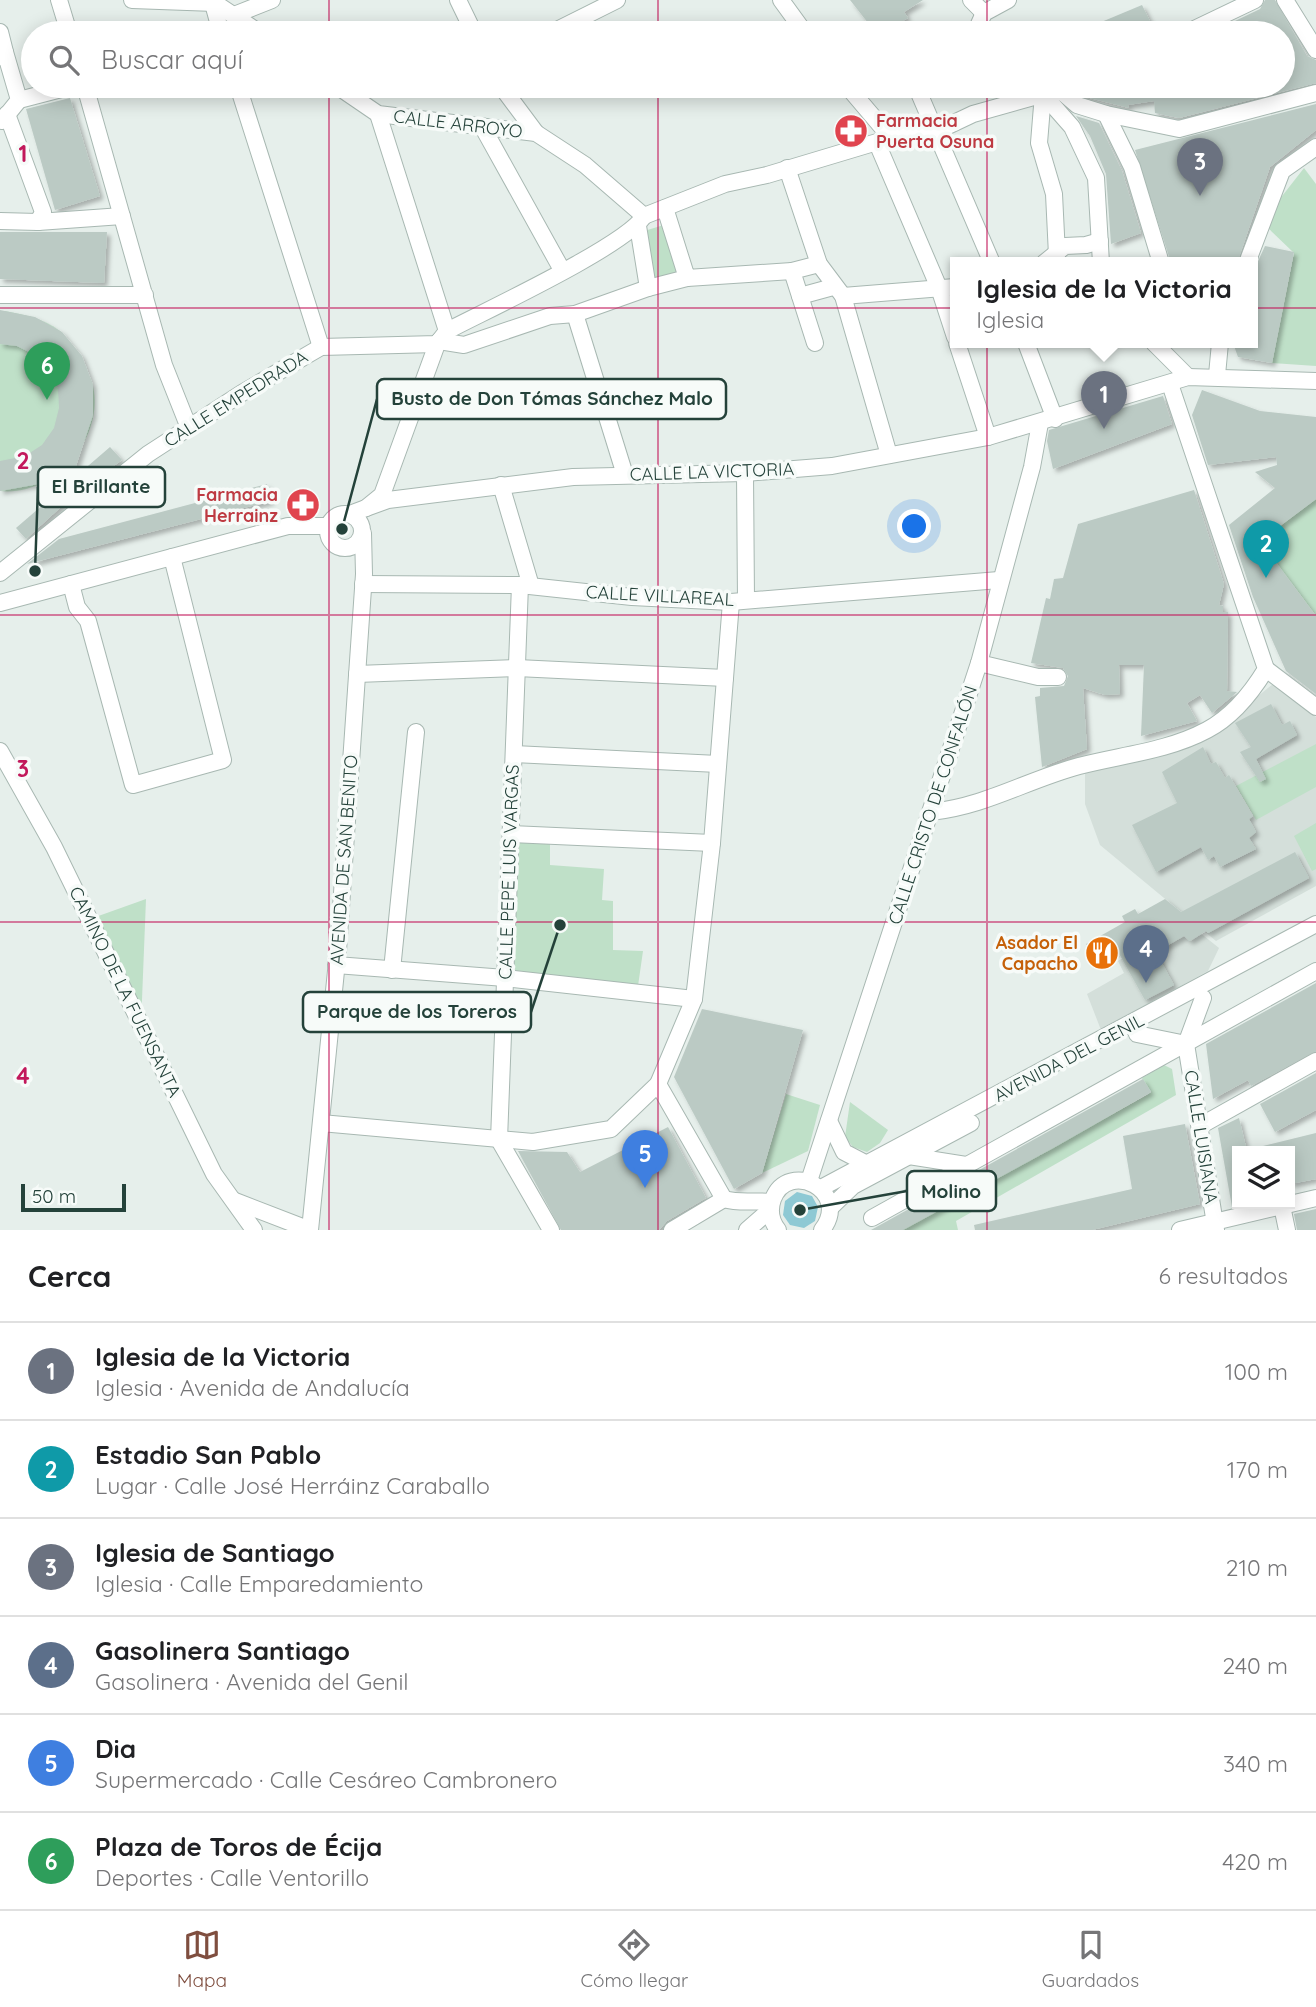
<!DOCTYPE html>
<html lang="es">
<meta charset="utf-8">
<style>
:root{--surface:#fff;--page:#f6f6f6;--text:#202124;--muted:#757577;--line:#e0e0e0;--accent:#7f4e3f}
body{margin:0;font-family:Quicksand,sans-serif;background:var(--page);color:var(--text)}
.controls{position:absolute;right:21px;bottom:21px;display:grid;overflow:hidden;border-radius:0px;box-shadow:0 4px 18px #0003}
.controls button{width:63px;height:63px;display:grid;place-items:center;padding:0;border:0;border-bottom:2px solid var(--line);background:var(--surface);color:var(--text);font:35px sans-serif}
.scale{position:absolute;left:21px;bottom:18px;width:105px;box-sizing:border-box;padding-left:7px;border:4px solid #24423a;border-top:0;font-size:19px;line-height:24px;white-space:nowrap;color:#24423a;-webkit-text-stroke:5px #f7fbf9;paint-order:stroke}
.you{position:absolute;left:915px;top:527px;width:24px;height:24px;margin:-18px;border:5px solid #fff;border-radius:50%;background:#1a73e8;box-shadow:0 0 0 10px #1a73e833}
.badge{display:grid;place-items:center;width:46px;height:46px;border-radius:50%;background:var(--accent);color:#fff;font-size:23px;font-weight:700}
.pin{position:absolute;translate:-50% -58px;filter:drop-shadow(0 2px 4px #0008)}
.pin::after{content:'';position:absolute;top:37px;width:24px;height:21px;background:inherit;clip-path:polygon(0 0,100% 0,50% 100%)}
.popup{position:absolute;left:950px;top:257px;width:308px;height:91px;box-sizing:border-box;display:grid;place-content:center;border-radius:0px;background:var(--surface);filter:drop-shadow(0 2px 5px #0005);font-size:23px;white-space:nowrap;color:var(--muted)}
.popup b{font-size:26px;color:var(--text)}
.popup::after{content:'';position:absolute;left:50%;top:100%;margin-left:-14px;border:14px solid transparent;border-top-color:var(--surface)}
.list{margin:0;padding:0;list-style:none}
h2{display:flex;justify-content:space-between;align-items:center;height:91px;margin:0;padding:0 28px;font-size:30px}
h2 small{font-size:23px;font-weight:400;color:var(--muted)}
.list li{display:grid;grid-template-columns:46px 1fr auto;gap:21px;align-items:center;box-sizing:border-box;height:98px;padding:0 28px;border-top:2px solid var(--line)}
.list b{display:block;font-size:26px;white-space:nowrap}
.list p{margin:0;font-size:23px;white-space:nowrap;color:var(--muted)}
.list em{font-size:23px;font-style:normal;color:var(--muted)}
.icon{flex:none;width:38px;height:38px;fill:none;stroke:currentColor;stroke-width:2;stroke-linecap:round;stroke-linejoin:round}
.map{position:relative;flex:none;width:1316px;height:1230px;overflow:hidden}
.search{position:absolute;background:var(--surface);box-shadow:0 4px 18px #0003;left:21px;right:21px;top:21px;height:77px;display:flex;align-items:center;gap:18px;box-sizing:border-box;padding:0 24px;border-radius:38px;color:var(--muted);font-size:26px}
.sheet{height:679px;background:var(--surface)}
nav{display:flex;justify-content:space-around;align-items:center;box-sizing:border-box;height:98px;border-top:2px solid var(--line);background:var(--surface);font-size:19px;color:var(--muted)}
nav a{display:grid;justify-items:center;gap:4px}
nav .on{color:var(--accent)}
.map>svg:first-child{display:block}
</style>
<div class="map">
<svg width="1316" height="1230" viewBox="0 0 1316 1230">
<defs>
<filter id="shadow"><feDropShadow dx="3.5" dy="3.5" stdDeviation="2" flood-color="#0004"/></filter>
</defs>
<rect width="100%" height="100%" fill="#e6efeb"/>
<g fill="#d4dfda">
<polygon points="1273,684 1316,717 1316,886 1216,941 1100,845 1085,804 1085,773 1210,735"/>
<polygon points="1184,920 1219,948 1208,971 1101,1030 1087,994 1124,973 1118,961"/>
</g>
<g fill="#bfe0c8">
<polygon points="1304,168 1316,184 1316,366 1272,363 1294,253 1267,227 1272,209"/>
<polygon points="667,224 682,271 650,280 641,232"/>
<path d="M5 311C25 315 43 318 60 331 67 337 72 349 77 358 82 366 91 376 93 386 105 438 54 497 0 491V312Z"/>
<polygon points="1316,499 1316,616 1260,541"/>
<polygon points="1316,744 1316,787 1256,820 1236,786"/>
<polygon points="1316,823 1316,869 1312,871 1294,836"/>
<polygon points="511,834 550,836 550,865 604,869 602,900 613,901 613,950 643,951 637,993 505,978"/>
<polygon points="146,899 141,1025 90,919"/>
<polygon points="1164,1065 1172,1069 1176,1095 956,1221 958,1230 902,1230 1147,1095 1151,1092 1142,1078"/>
<polygon points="786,1094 820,1105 808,1151 762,1173"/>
<polygon points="850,1102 888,1130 880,1143 867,1152 853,1147 845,1137"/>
</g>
<polygon fill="#8ec9d4" points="797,1192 812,1196 818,1207 815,1221 804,1228 790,1225 783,1215 785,1201"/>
<g fill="#bbcac4" filter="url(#shadow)">
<polygon points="850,0 923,0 904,12 908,18 887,30 890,33 876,33"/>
<polygon points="1265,0 1275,0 1307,56 1316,60 1316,83 1179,118 1155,113 1154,101 1128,105 1129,108 1082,96 1077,91 1088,86 1283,86 1283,33 1210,33 1260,9"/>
<polygon points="1142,5 1156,33 1075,33"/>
<polygon points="70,98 100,196 55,210 26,109"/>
<polygon points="1316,104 1316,130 1270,167 1237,263 1171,263 1135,150"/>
<polygon points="1076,116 1099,123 1122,171 1141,233 1111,244 1106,174 1090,136"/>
<polygon points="0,232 107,232 104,283 0,279"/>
<polygon points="1265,246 1294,252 1272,363 1238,357 1233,343 1253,343 1253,272"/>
<polygon points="0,310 35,317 62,332 82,356 93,385 93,415 72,478 0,491 0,461 25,456 42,445 54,428 59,408 58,388 49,370 35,355 17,346 0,344"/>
<polygon points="1202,390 1260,411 1316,417 1316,499 1260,541 1316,616 1316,694 1286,671 1253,597 1229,525 1275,488 1255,472 1277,465 1276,457 1208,465 1192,415"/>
<polygon points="1163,396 1172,424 1053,469 1047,441 1049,430"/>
<polygon points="110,447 122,460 75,494 26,539 16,528"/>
<polygon points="267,484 271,501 27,564 59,539"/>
<polygon points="1194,490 1224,584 1219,605 1223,606 1223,612 1228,612 1227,691 1237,692 1212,713 1200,695 1187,703 1197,721 1141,736 1144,665 1119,665 1120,694 1105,695 1083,688 1087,749 1042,767 1035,697 1040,696 1040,688 1064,686 1068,676 1063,668 1031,663 1046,598 1050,599 1054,579 1063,578 1078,524"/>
<polygon points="1271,704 1282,725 1290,721 1297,735 1256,759 1266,779 1260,782 1240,752 1251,747 1235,723"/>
<polygon points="1203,747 1211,764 1216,762 1225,778 1229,775 1253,816 1249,819 1256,832 1249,838 1256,849 1220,867 1214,856 1208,860 1201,847 1156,872 1132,825 1177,803 1162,772"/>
<polygon points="1295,852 1309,878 1208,933 1206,931 1190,941 1184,936 1156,952 1174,985 1145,1000 1117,950 1096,962 1086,944 1125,922 1122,916 1135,909 1138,914 1165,899 1181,912"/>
<polygon points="1316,983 1316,1051 1251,1086 1248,1080 1213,1099 1206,1044"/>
<polygon points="702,1009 803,1030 762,1173 734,1189 674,1077"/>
<polygon points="1316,1073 1316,1110 1275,1132 1260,1104"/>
<polygon points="1143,1079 1151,1092 1055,1147 903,1230 871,1230"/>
<polygon points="1239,1118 1247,1151 1237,1151 1237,1206 1232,1207 1218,1128"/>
<polygon points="1185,1124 1200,1204 1092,1230 975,1230 974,1225 1132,1189 1123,1136"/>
<polygon points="668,1127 706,1198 667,1221 659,1230 561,1230 518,1151 567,1152 580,1172"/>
<polygon points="1316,1133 1316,1179 1290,1184 1290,1151 1259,1151 1259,1147"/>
<polygon points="1316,1209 1316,1230 1297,1230 1294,1214"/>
</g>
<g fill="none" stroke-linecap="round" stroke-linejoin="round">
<g stroke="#a8b8b2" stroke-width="18">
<g id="minor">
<polyline points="59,0 69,33"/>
<polyline points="132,0 215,3 260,33"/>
<polyline points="212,0 221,33"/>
<polyline points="458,0 474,33"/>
<polyline points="781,0 805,33"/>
<polyline points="971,0 984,13"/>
<polyline points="1285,0 1316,50"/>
<polyline points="234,15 272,0"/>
<polyline points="0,32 5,52 0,57"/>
<polyline points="551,33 617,0"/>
<polyline points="975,33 984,13 1008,0"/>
<polyline points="1186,33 1255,0"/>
<polyline points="85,86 164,365 189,428"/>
<polyline points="238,86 321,347"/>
<polyline points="337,86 378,114 536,133 585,165 644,216"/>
<polyline points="501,86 536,133"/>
<polyline points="847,86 892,139"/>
<polyline points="916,86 992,263"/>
<polyline points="1063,93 1077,105 1106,114 1179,129 1316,93"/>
<polyline points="1043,94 1072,127 1096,178 1101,263"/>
<polyline points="1043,94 1039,143 1054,194 1057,255"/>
<polyline points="19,100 73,86"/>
<polyline points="378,114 447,331"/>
<polyline points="1106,114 1132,167 1161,263"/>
<polyline points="2,121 19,100 5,52"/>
<polyline points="482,126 562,270"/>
<polyline points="877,143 939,288 955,337"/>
<polyline points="787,168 819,264 843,296 889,455"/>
<polyline points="665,208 687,278 792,271"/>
<polyline points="644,216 725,184 767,175 907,133 935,132 973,114 1055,91 1063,93"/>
<polyline points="0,221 38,222 43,212 7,114"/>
<polyline points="38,222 122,216"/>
<polyline points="638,226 648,288"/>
<polyline points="1044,263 1065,246 1086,245 1100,241"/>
<polyline points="1247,263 1282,171 1316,147"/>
<polyline points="0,295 145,295"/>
<polyline points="800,296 833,287"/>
<polyline points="843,296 955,287"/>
<polyline points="575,314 625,475"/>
<polyline points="439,341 464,345 550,316 575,314 648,288 687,278"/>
<polyline points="815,343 792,271 819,264"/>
<polyline points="957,343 988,437"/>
<polyline points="1026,343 1055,419"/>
<polyline points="1154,343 1188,377"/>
<polyline points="1217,375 1220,343"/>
<polyline points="745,473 746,600"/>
<polyline points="501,485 531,586"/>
<polyline points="366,508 388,500 573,477 745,473 832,466 988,437 1188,377 1316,381"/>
<circle cx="345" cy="531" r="17"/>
<polyline points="350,514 366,508 382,495 437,344"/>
<path d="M0 573 148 454 242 393 321 347 437 344 447 331C485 311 627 245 644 216"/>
<polyline points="71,584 77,607 88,621 133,785 223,760 172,557"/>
<polyline points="363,584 520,585 632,597 731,602 999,580"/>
<polyline points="520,585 499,1140 551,1230"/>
<polyline points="0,603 288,526 328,526"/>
<polyline points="979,663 1038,677 1058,677"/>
<polyline points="1266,669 1316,707"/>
<polyline points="357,674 517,668 725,678"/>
<polyline points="0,751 54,847 214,1174 254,1230"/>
<polyline points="514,754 718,764"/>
<path d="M931 812C986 806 1027 780 1079 766 1121 755 1168 751 1207 730 1232 717 1252 692 1266 669L1170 384"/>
<polyline points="511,834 712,843"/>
<polyline points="336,965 505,978 694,999"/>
<polyline points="392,970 416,732"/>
<polyline points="1203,998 1186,1044 1216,1230"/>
<polyline points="1137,1034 1186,1044"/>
<path d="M658 1084 724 1199C741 1204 755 1200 771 1202"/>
<polyline points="829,1121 844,1152 869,1165"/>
<polyline points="321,1123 533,1142 611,1129 658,1084 694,999 712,843 731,602"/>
<polyline points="1200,1126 1316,1061"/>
<polyline points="909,1156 966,1165"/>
<polyline points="809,1181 979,663 1032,467 1040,423"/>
<polyline points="821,1188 1316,924"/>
<polyline points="235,1201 310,1230"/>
<polyline points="1282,1206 1287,1230"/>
<polyline points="830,1208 853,1186 971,1123"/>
<polyline points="872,1218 1316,971"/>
<polyline points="310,1230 338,951 364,574 363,533"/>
<polyline points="672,1230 724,1199"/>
<polyline points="747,1230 770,1210"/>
<path d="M778 1230C771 1221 769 1210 773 1199 788 1159 852 1191 822 1230"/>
<polyline points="1180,1230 1316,1198"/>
</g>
</g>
<use href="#minor" stroke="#fff" stroke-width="16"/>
</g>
<path fill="none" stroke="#c2185b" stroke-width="2" stroke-opacity="0.55" d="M329 0V33M658 0V33M987 0V33M329 86V1230M658 86V1230M987 86V1230M0 308H1316M0 615H1316M0 922H1316"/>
<defs>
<g id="pharmacy-disc" transform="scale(1.75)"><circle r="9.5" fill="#e0444e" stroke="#f7fbf9"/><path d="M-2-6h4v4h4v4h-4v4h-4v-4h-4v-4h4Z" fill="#fff"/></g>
<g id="restaurant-disc" transform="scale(1.75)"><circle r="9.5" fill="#e8710a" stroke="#f7fbf9"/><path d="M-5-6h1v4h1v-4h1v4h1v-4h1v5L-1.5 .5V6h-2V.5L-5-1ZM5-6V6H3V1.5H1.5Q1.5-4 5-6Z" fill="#fff"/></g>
</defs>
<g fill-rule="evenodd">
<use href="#pharmacy-disc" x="851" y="131"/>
<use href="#pharmacy-disc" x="303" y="505"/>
<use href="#restaurant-disc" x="1102" y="953"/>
</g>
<g text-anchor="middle" stroke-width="7" stroke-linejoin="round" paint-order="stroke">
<g font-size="18" font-weight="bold" fill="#be3a42" stroke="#f7fbf9" text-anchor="start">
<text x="876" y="127">Farmacia<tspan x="876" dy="21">Puerta Osuna</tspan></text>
<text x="278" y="501" text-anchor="end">Farmacia<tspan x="278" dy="21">Herrainz</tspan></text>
</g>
<g font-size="18" fill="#24423a" stroke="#f7fbf9">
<text transform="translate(458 124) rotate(7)" y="6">CALLE ARROYO</text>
<text transform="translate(236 399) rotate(-32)" y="6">CALLE EMPEDRADA</text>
<text transform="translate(712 472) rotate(-2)" y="6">CALLE LA VICTORIA</text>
<text transform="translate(660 596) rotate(3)" y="6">CALLE VILLAREAL</text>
<text transform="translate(933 805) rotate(-72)" y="6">CALLE CRISTO DE CONFALÓN</text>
<text transform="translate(344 860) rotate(-86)" y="6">AVENIDA DE SAN BENITO</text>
<text transform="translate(509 872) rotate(-88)" y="6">CALLE PEPE LUIS VARGAS</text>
<text transform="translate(125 992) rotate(64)" y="6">CAMINO DE LA FUENSANTA</text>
<text transform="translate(1069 1058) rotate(-28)" y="6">AVENIDA DEL GENIL</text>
<text transform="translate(1201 1137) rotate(81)" y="6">CALLE LUISIANA</text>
</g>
<g font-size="18" font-weight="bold" fill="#c56008" stroke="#f7fbf9" text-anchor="end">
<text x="1078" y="949">Asador El<tspan x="1078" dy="21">Capacho</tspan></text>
</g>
</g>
<g font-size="23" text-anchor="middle" font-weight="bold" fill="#c2185b" stroke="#f7fbf9" stroke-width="7" stroke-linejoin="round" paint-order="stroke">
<text x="23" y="162">1</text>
<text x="23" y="469">2</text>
<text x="23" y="777">3</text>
<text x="23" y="1084">4</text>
</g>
<path fill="none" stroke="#24423a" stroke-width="2.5" d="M342 529L377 399M35 571L38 487M560 925L531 1012M800 1210L907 1191"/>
<g fill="#24423a" stroke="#f7fbf9" stroke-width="2.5">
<circle cx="342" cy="529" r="7"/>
<circle cx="35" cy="571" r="7"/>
<circle cx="560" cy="925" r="7"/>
<circle cx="800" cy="1210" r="7"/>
</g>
<g fill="#f7fbf9" stroke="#24423a" stroke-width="2.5">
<rect x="377" y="379" width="349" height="40" rx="7"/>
<rect x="38" y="467" width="127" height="40" rx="7"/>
<rect x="303" y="992" width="228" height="40" rx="7"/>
<rect x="907" y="1171" width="89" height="40" rx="7"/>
</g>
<g font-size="19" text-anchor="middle" font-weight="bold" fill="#24423a">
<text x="552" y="405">Busto de Don Tómas Sánchez Malo</text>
<text x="101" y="493">El Brillante</text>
<text x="417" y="1018">Parque de los Toreros</text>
<text x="951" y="1198">Molino</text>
</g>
</svg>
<div class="controls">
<button><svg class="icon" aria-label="layers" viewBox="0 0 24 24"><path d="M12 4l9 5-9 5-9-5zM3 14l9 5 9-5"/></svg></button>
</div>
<div class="scale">50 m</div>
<div class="you"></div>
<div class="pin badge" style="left:1104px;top:429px;background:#6b7280">1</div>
<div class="popup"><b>Iglesia de la Victoria</b>Iglesia</div>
<div class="pin badge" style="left:1266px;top:578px;background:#0f9aa8">2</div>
<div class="pin badge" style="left:1200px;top:196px;background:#6b7280">3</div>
<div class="pin badge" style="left:1146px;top:983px;background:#5c6f8a">4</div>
<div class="pin badge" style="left:645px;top:1188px;background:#3f7fe0">5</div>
<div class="pin badge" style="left:47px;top:400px;background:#2e9e5b">6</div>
<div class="search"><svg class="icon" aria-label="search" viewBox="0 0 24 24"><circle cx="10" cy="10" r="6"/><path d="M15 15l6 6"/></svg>Buscar aquí</div>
</div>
<section class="sheet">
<h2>Cerca<small>6 resultados</small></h2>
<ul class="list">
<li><span class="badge" style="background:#6b7280">1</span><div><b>Iglesia de la Victoria</b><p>Iglesia · Avenida de Andalucía</p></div><em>100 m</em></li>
<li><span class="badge" style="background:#0f9aa8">2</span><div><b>Estadio San Pablo</b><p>Lugar · Calle José Herráinz Caraballo</p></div><em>170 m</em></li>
<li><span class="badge" style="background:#6b7280">3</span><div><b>Iglesia de Santiago</b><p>Iglesia · Calle Emparedamiento</p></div><em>210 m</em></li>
<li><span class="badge" style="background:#5c6f8a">4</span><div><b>Gasolinera Santiago</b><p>Gasolinera · Avenida del Genil</p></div><em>240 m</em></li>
<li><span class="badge" style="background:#3f7fe0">5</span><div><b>Dia</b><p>Supermercado · Calle Cesáreo Cambronero</p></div><em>340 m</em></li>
<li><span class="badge" style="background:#2e9e5b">6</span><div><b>Plaza de Toros de Écija</b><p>Deportes · Calle Ventorillo</p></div><em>420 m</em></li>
</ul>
</section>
<nav>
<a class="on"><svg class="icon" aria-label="map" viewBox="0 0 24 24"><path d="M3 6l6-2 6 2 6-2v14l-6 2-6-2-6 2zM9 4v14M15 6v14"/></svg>Mapa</a>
<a><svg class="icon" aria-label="directions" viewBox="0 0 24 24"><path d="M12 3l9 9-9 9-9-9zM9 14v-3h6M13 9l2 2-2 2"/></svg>Cómo llegar</a>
<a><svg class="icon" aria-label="saved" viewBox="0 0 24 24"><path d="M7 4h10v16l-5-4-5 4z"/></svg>Guardados</a>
</nav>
